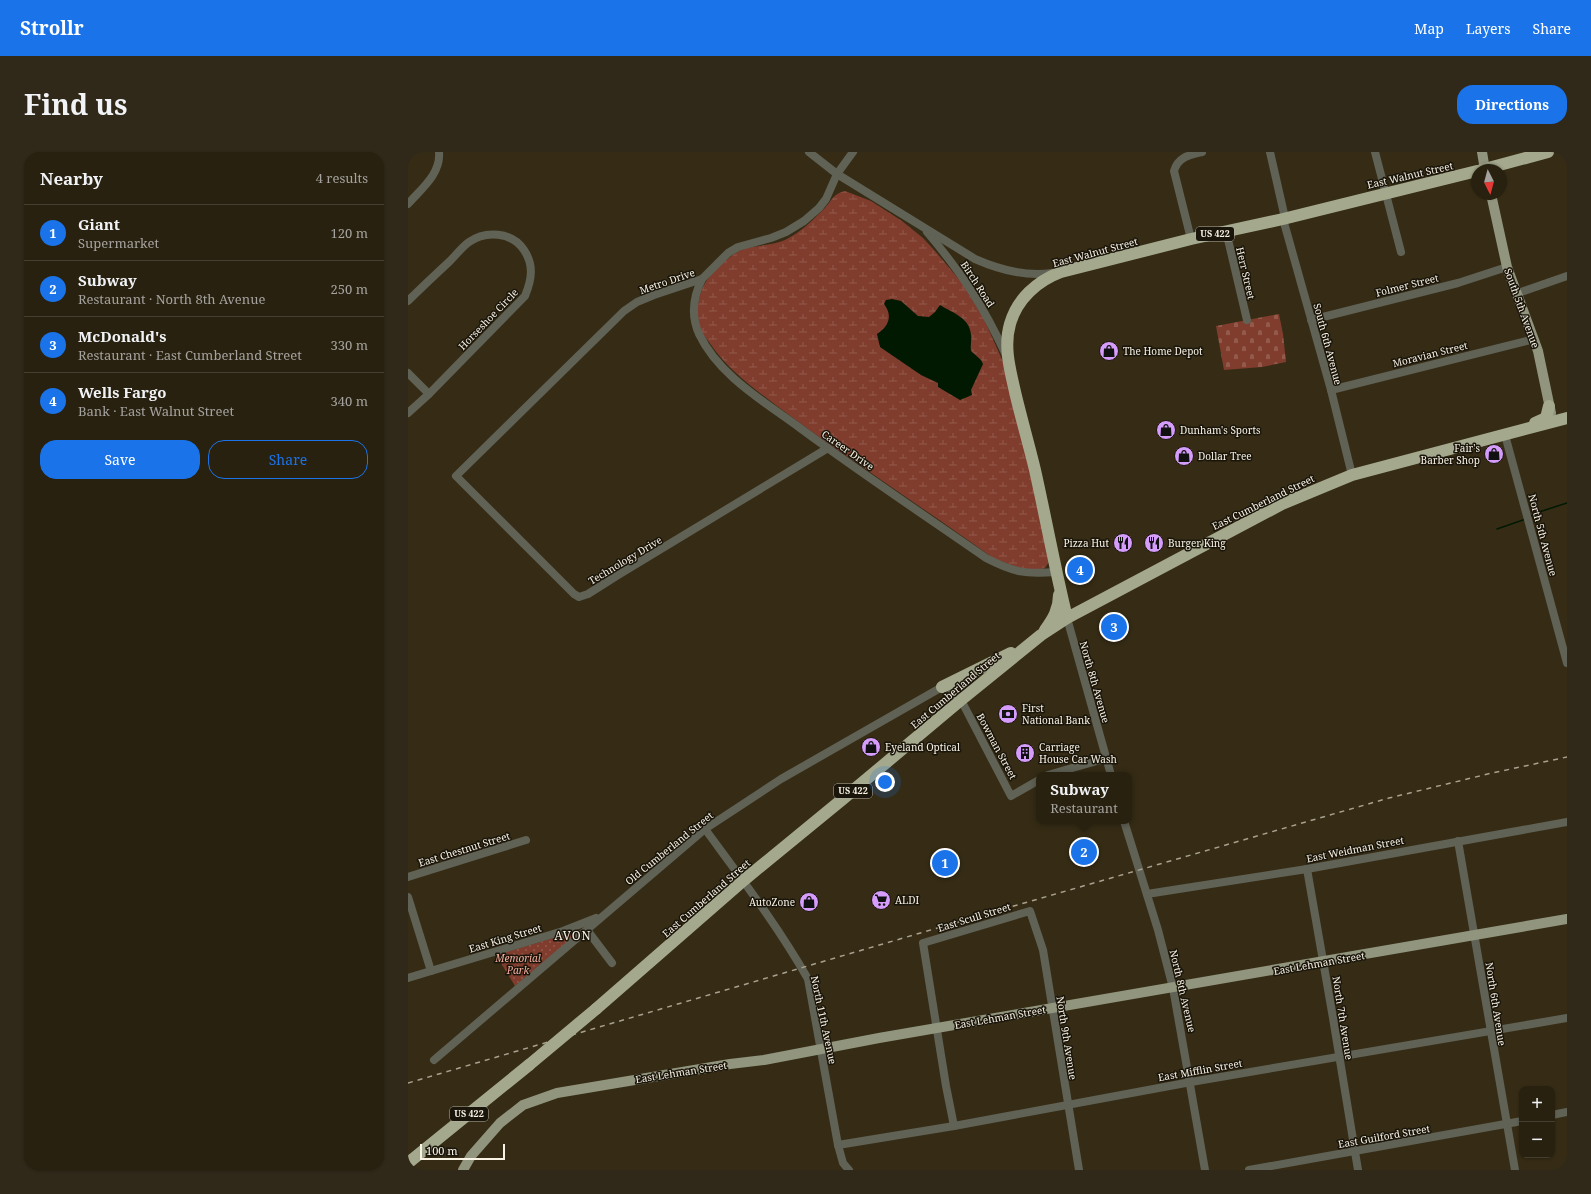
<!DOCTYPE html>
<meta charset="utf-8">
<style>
:root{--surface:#282110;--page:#302919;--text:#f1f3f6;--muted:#a5a39f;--line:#443e30;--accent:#1a73e8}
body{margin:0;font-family:"Noto Serif",serif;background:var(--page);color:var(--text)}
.controls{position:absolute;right:12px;bottom:12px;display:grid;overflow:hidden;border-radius:8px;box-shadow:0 1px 3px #0004}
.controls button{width:36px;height:36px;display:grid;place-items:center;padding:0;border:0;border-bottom:1px solid var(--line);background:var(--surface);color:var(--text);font:20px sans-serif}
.compass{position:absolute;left:1063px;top:12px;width:36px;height:36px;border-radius:50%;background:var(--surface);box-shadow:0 1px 3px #0004;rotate:174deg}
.scale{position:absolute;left:12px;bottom:10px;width:85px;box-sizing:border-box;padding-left:4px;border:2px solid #f8f2e4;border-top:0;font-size:11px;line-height:14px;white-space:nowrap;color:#f8f2e4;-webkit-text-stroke:3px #1a150b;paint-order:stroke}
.you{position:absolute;left:477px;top:630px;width:14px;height:14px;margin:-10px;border:3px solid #fff;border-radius:50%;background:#1a73e8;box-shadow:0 0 0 6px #1a73e833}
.badge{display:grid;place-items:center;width:26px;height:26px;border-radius:50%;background:var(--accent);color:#fff;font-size:13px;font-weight:700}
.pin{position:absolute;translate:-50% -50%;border:2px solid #fff;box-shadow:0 1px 4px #0006}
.popup{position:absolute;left:628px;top:620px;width:96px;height:52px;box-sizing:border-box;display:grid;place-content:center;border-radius:8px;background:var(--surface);filter:drop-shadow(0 1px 3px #0005);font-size:13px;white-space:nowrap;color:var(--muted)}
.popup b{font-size:15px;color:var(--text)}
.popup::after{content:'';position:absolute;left:50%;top:100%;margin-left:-8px;border:8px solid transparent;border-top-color:var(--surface)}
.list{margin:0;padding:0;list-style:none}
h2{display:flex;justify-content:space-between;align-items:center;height:52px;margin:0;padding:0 16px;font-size:17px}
h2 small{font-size:13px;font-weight:400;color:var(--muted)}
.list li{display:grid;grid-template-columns:26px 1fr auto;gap:12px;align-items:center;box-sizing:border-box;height:56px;padding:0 16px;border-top:1px solid var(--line)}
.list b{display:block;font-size:15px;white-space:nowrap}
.list p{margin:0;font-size:13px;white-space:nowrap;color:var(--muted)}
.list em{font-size:13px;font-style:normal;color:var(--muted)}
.actions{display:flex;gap:8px;padding:12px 16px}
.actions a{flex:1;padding:9px 0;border:1px solid var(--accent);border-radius:16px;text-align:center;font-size:14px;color:var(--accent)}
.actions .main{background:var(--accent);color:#fff}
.map{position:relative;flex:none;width:1159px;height:1018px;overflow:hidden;border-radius:16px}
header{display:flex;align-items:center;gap:24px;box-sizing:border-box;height:56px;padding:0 20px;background:var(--accent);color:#fff}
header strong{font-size:19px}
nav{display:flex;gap:22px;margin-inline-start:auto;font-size:14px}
.intro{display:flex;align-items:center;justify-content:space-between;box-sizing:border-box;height:96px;padding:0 24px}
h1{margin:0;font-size:28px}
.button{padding:10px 18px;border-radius:16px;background:var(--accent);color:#fff;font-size:14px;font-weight:700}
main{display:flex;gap:24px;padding:0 24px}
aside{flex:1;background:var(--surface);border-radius:16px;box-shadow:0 1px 3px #0004}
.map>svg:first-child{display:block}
</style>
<header>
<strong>Strollr</strong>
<nav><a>Map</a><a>Layers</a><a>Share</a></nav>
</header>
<div class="intro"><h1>Find us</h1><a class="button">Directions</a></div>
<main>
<aside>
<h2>Nearby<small>4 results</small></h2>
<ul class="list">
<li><span class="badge">1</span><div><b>Giant</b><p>Supermarket</p></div><em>120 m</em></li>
<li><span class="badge">2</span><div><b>Subway</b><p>Restaurant · North 8th Avenue</p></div><em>250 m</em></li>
<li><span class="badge">3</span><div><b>McDonald's</b><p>Restaurant · East Cumberland Street</p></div><em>330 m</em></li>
<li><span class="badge">4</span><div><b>Wells Fargo</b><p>Bank · East Walnut Street</p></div><em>340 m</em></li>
</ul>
<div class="actions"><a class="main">Save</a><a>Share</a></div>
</aside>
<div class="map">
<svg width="1159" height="1018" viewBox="0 0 1159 1018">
<defs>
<pattern id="wetland-marsh" width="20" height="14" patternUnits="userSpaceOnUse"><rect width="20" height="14" fill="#803c2d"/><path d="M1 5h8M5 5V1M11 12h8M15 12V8" fill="none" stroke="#93594b"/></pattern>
<pattern id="cemetery-stones" width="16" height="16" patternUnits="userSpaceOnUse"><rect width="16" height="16" fill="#803c2d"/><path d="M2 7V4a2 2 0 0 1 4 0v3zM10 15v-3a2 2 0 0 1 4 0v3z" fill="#93594b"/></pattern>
<pattern id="park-dots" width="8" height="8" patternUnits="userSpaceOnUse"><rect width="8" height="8" fill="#803c2d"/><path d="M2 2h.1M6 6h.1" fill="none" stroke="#93594b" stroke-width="1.8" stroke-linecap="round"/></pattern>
</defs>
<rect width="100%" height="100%" fill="#362c15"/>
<path fill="url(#wetland-marsh)" d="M437 39 463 49 494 69 515 86 527 99 554 131 576 167 596 212 636 372 641 410 637 416C620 422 601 412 585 406 538 372 490 340 443 307 418 290 393 272 369 254 344 235 319 217 301 190 298 186 293 180 291 175 287 161 290 144 297 131 303 121 322 103 333 98 347 93 363 94 377 88 392 81 405 68 417 56 424 48 425 42 437 39Z"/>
<polygon fill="url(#cemetery-stones)" points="871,162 875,182 878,210 854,215 816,218 808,174"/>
<polygon fill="url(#park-dots)" points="175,777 107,834 88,803"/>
<path fill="#001900" d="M484 147 493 149 510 164 521 165 527 160 532 153C545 161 562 166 563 183 564 188 562 193 563 199L573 208 575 212 563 238 564 243 552 248 530 235V231L513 223 472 195 469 182C481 174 485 164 476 152L478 148Z"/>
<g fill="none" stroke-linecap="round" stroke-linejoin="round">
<g stroke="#001900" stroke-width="1.5">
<polyline points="1123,364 1131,360 1159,351"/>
<polyline points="1089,377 1118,367"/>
</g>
<g stroke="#606256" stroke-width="8">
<path d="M401 0 429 22 567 107C592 118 617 125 644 121"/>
<polyline points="862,0 877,66"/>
<polyline points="967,0 993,100"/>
<path d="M0 52C13 37 33 22 31 0"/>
<polyline points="875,67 923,238 944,323"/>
<polyline points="818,79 839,168"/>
<path d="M519 80C553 120 576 155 598 203"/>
<path d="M783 87 766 19C770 5 781 3 794 0"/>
<path d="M294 127C285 145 283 164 291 182 311 224 357 250 392 276 453 321 516 363 578 406 607 421 617 422 648 420"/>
<polyline points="1110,141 1159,124"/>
<path d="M0 149C13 136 28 122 42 109 48 103 54 95 61 90 78 78 104 80 116 98 126 113 124 127 117 144L21 242 0 261"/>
<polyline points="903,168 1050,131 1099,115"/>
<polyline points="0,221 21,242"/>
<polyline points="923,238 1126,187"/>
<polyline points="1097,283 1159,511"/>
<polyline points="420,296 210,423 180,442 171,445 166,442 48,324 216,159 229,150 246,143 294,127 320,101 330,95 363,86 378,80 396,69 411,56 418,47 429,22 445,0"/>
<polyline points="659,466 703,623"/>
<polyline points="640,623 699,606"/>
<polyline points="716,669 750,778 765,836 797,1018"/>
<path d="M297 677C333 726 370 774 400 827L430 993 435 1011 441 1018"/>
<polyline points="1050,689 1107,1018"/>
<polyline points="899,717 925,866 950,1018"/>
<polyline points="0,725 118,688"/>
<polyline points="739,742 899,717 1159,670"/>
<polyline points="0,745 23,819"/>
<polyline points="179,778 204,811"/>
<polyline points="0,826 155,779 188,766"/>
<polyline points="26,908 297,677 373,627 534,535 541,535 553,548 603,644 631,628"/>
<polyline points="1144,963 1159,960"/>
<polyline points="546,974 538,934 515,791 622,759 635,798 671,1018"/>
<polyline points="430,993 546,974 783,930 1159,866"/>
<polyline points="841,1018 1114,969"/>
</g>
<g stroke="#91957e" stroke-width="10">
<polyline points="1074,0 1077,18"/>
<polyline points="1083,42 1099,115 1130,199 1143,261"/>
<polyline points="55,1018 63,1004 92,971 115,953 149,941 322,912 356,908 471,886 1159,767"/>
</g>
<g stroke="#a4a98d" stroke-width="12">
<polyline points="1073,18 1140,0"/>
<polyline points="1127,271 1138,266 1141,254"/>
<path d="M659 466C647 417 638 367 627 318 621 293 614 269 608 244 603 221 595 196 602 172 609 147 629 129 653 120L783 87 875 67 1069 19"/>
<path d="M637 478C645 467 651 457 651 443"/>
<polyline points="534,535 603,501"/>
<polyline points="188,857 336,728 436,646 553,548 633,483 659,466 874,352 944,323 1159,266"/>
<polyline points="0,1011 121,913"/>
</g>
<polyline stroke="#a8a18f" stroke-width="1.5" stroke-dasharray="5 5" stroke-linecap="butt" points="0,931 526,777 981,646 1084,621 1159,605"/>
<polyline stroke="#a4a98d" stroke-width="12" points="121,913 188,857"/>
</g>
<defs>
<g id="shop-disc" transform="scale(1)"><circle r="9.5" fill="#d59cfb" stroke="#1a150b"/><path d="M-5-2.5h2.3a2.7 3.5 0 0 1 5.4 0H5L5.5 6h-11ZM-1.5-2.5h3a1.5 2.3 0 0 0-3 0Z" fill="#111"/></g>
<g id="restaurant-disc" transform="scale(1)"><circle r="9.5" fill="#d59cfb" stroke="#1a150b"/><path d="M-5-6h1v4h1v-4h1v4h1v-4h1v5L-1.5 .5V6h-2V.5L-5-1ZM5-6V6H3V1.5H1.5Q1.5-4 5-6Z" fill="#111"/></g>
<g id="bank-disc" transform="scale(1)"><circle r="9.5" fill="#d59cfb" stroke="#1a150b"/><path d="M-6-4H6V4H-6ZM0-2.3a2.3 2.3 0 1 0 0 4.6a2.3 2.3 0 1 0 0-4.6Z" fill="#111"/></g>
<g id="building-disc" transform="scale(1)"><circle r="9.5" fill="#d59cfb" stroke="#1a150b"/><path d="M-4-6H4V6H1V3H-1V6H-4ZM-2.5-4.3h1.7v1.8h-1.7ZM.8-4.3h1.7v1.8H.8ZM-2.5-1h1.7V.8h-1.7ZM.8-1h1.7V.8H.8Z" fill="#111"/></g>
<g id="supermarket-disc" transform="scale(1)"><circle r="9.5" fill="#d59cfb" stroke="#1a150b"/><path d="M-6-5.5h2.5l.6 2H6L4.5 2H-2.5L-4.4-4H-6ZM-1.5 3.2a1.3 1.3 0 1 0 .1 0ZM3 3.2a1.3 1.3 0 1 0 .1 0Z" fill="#111"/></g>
</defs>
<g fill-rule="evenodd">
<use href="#shop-disc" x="701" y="199"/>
<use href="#shop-disc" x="758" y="278"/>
<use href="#shop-disc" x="1086" y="302"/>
<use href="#shop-disc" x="776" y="304"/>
<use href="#restaurant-disc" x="715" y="391"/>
<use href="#restaurant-disc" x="746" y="391"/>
<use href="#bank-disc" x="600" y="562"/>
<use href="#shop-disc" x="463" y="595"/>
<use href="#building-disc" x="617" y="601"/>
<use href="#supermarket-disc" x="473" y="748"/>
<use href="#shop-disc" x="401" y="750"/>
</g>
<g text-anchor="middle" stroke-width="3" stroke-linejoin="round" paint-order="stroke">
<g fill="#1a150b" stroke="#b5b0a3" stroke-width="1">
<rect x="788" y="75" width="38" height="14" rx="3"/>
<rect x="426" y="632" width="38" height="14" rx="3"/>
<rect x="42" y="955" width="38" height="14" rx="3"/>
</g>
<g font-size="9" font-weight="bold" fill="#f8f2e4">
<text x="807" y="85">US 422</text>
<text x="445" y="642">US 422</text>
<text x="61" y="965">US 422</text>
</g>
<g font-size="10" fill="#f8f2e4" stroke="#1a150b">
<text transform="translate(1002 23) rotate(-13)" y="4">East Walnut Street</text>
<text transform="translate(687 100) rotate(-15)" y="4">East Walnut Street</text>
<text transform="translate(838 121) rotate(77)" y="4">Herr Street</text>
<text transform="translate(259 129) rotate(-19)" y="4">Metro Drive</text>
<text transform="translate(570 132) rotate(57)" y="4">Birch Road</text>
<text transform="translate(999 133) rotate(-14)" y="4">Folmer Street</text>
<text transform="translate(1114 156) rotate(70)" y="4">South 5th Avenue</text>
<text transform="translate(80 167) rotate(-46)" y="4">Horseshoe Circle</text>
<text transform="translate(920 192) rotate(75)" y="4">South 6th Avenue</text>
<text transform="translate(1022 202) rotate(-14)" y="4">Moravian Street</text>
<text transform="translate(440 298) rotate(35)" y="4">Career Drive</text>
<text transform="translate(855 350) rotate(-26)" y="4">East Cumberland Street</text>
<text transform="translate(1135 383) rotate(75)" y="4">North 5th Avenue</text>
<text transform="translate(217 408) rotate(-31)" y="4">Technology Drive</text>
<text transform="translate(687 530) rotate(74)" y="4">North 8th Avenue</text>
<text transform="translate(547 538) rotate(-40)" y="4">East Cumberland Street</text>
<text transform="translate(589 594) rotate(62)" y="4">Bowman Street</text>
<text transform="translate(261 696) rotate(-39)" y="4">Old Cumberland Street</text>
<text transform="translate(56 697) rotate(-17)" y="4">East Chestnut Street</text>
<text transform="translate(947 697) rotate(-11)" y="4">East Weidman Street</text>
<text transform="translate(298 746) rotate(-41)" y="4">East Cumberland Street</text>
<text transform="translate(566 765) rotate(-17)" y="4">East Scull Street</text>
<text transform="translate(97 786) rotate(-17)" y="4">East King Street</text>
<text transform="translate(911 811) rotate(-10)" y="4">East Lehman Street</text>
<text transform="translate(775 839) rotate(77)" y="4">North 8th Avenue</text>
<text transform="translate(1088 852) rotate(81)" y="4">North 6th Avenue</text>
<text transform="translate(592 865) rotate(-10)" y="4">East Lehman Street</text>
<text transform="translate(935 866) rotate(81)" y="4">North 7th Avenue</text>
<text transform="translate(416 868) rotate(78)" y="4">North 11th Avenue</text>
<text transform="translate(659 886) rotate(81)" y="4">North 9th Avenue</text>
<text transform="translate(792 918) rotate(-10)" y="4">East Mifflin Street</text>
<text transform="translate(273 920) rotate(-9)" y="4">East Lehman Street</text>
<text transform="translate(976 984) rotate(-10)" y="4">East Guilford Street</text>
</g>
<g font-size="10" fill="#f8f2e4" stroke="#1a150b" text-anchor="start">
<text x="715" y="203">The Home Depot</text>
<text x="772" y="282">Dunham's Sports</text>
<text x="1072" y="300" text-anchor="end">Fair's<tspan x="1072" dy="12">Barber Shop</tspan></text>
<text x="790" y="308">Dollar Tree</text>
<text x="701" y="395" text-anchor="end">Pizza Hut</text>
<text x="760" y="395">Burger King</text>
<text x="614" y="560">First<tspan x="614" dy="12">National Bank</tspan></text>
<text x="477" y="599">Eyeland Optical</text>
<text x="631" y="599">Carriage<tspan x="631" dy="12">House Car Wash</tspan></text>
<text x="487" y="752">ALDI</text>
<text x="387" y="754" text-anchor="end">AutoZone</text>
</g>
<g font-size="10" font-style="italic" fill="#f7b1a1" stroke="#1a150b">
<text x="110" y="810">Memorial<tspan x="110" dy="12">Park</tspan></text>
</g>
<g font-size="12" letter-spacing="1" fill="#f8f2e4" stroke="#1a150b">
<text x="165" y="788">AVON</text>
</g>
</g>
</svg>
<div class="controls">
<button>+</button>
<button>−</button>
</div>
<svg class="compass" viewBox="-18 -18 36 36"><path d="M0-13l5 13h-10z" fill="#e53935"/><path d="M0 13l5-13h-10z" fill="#a5a39f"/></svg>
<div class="scale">100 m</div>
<div class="you"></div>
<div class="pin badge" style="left:537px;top:711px">1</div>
<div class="pin badge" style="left:676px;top:700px">2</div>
<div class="popup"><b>Subway</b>Restaurant</div>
<div class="pin badge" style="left:706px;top:475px">3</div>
<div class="pin badge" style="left:672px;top:418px">4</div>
</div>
</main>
